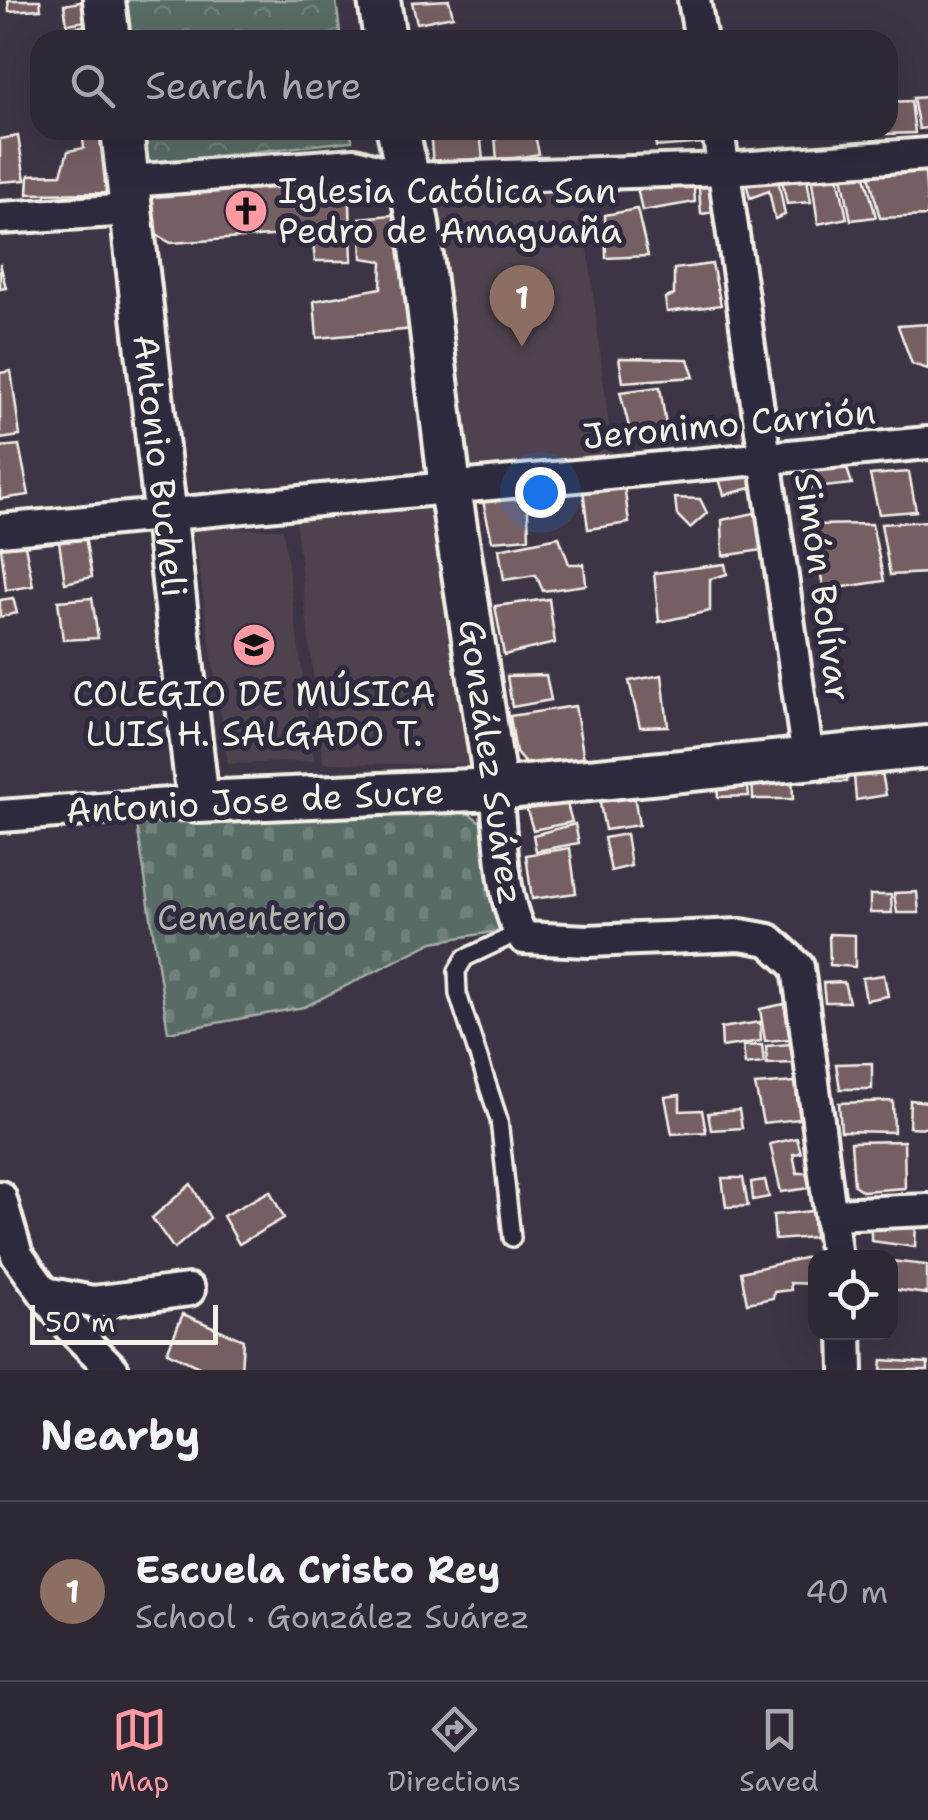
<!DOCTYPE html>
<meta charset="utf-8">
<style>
:root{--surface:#2e2834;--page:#36303c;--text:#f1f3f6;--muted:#a7a6ac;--line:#49444f;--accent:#ff9aa2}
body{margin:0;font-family:"Shantell Sans",sans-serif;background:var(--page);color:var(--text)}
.controls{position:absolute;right:30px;bottom:30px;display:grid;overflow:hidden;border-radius:20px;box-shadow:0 10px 40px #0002}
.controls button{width:90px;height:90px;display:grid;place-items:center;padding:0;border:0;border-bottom:2px solid var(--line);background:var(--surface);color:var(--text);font:50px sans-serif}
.scale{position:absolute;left:30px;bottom:25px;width:188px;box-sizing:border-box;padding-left:10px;border:5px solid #f4f1e8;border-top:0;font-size:28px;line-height:35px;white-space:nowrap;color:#f4f1e8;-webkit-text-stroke:8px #2f2a3d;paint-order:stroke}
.you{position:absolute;left:540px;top:492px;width:35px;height:35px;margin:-25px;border:8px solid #fff;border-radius:50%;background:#1a73e8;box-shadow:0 0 0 15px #1a73e833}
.badge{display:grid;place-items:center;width:65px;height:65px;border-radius:50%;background:var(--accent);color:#fff;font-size:32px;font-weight:700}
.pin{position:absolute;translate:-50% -82px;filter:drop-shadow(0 2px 5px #0008)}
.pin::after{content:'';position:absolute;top:52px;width:35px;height:30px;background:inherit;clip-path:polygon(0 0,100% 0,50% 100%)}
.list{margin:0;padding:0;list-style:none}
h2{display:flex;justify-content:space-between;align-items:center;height:130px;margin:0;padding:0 40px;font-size:42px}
h2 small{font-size:32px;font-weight:400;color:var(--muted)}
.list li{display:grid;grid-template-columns:65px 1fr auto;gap:30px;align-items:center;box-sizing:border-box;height:180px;padding:0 40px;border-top:2px solid var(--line)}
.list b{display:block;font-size:38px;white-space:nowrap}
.list p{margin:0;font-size:32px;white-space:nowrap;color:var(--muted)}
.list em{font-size:32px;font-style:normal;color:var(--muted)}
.icon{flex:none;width:55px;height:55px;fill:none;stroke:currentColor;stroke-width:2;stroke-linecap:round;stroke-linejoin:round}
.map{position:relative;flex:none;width:928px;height:1370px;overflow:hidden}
.search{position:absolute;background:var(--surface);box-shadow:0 10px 40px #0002;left:30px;right:30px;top:30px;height:110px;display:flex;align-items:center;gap:25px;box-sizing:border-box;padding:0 35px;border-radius:30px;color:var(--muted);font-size:38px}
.sheet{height:310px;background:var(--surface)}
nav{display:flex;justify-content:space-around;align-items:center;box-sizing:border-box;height:140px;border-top:2px solid var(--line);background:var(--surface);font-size:28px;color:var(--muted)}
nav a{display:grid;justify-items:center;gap:5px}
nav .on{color:var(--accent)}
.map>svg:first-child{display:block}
</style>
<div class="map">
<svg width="928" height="1370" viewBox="0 0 928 1370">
<defs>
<pattern id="cemetery-stones" width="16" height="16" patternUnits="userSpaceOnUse" patternTransform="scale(2.5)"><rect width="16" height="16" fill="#596c65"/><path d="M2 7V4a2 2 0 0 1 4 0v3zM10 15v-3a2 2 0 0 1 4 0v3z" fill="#71817b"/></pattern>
<pattern id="park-crowns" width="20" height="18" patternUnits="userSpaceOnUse" patternTransform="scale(2.5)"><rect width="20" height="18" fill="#596c65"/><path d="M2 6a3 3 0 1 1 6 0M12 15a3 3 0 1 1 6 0" fill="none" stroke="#71817b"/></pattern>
</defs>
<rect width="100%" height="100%" fill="#3d3545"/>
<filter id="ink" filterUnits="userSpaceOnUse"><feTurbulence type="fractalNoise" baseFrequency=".01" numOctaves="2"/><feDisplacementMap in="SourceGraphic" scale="20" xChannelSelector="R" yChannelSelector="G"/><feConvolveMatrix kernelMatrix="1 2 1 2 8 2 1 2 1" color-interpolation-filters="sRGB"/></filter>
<g filter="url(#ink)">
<g fill="#4e424e">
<polygon points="581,189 613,462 463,476 429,233 449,190"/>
<polygon points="437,505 478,765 323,763 295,517"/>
<polygon points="193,528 283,529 314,761 228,764"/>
</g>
<polygon fill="url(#cemetery-stones)" stroke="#a6aea6" stroke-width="2.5" points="467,812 486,826 499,931 433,942 304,1007 168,1032 137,824"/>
<g fill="url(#park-crowns)" stroke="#a6aea6" stroke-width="2.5">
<polygon points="124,0 336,0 341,40 129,40"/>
<polygon points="139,130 351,130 352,141 143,164"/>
</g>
<g fill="#765f64" stroke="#f4f1e8" stroke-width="2.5">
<polygon points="8,0 40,0 41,9 9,11"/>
<polygon points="449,0 453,16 417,23 412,2"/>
<polygon points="85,1 87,21 67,24 64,5"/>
<polygon points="88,25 90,40 69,40 68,28"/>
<polygon points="928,97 928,128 919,129 913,98"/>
<polygon points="911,101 915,133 886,134 888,102"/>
<polygon points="82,130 101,130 108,185 105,193 28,194 29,175 61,174 68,151 84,148"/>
<polygon points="430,130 480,130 483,161 433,164"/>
<polygon points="534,130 539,154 497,161 495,135"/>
<polygon points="654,130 714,130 715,142 656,147"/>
<polygon points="18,136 25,180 0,182 0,139"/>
<polygon points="924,159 928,216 880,218 866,163"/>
<polygon points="862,165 876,217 851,220 840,166"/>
<polygon points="805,167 811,202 787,204 780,171"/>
<polygon points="810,167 836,167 847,218 818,224"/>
<polygon points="777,174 785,215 775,219 769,191 750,198 745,178"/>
<polygon points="718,175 722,211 701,214 698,177"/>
<polygon points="349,177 352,261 315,261 312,233 171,243 145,229 139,193"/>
<polygon points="693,177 695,202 642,211 635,178"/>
<polygon points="637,209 648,256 606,258 605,215"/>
<polygon points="402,214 414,329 317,338 314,301 381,288 382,261 362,258 360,218"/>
<polygon points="0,263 6,288 0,289"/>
<polygon points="712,264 721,305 667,312 665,298 674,295 674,269"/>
<polygon points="928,324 928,369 912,364 898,326"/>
<polygon points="619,358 688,359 694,377 623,382"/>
<polygon points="11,371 20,436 0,439 0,373"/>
<polygon points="660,387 667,432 632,438 620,392"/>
<polygon points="19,445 29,495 0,499 0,447"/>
<polygon points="844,459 852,484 806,489 798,465"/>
<polygon points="752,466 755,487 724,495 716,469"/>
<polygon points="909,472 916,511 879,514 870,475"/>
<polygon points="623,477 629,523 588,529 582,482"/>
<polygon points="527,486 529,538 492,541 480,488"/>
<polygon points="675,498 700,499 707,513 690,528 677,515"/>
<polygon points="759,512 762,550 723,556 722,520"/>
<polygon points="928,521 928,573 890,575 881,524"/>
<polygon points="872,524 884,581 824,590 810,525"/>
<polygon points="83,525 92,577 65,583 57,528"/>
<polygon points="23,535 33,586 6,590 0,540"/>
<polygon points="559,537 569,564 584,564 586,585 543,591 536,575 504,580 499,549"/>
<polygon points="725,564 727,574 710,579 710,611 659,622 654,573"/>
<polygon points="13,598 17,613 0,617 0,600"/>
<polygon points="92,598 98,638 63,640 58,601"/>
<polygon points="549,599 555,643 504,655 495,606"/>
<polygon points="546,675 551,700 512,707 507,676"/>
<polygon points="662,675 668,726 640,727 629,681"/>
<polygon points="575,706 584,759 528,767 516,753 510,716"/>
<polygon points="880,761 886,795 856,800 853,763"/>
<polygon points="847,763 847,782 820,782 820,767"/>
<polygon points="792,766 793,799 753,799 752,772"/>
<polygon points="746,771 749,796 718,797 716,775"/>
<polygon points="632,783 639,825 605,830 597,788"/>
<polygon points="564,793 572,822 533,830 524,800"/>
<polygon points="575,824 579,843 536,851 533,835"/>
<polygon points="626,834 631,866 611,871 604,838"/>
<polygon points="570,848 576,893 532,899 526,855"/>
<polygon points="917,892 919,913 897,913 894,893"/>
<polygon points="870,895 891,895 892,913 870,913"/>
<polygon points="829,934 855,935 855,967 830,965"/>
<polygon points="884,975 888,996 866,1000 862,978"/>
<polygon points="844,982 849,1002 825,1002 823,983"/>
<polygon points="784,1004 790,1039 765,1041 760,1009"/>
<polygon points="760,1022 761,1041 722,1047 721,1028"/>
<polygon points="790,1044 794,1063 767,1064 766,1046"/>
<polygon points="762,1045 764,1063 745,1065 743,1046"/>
<polygon points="872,1063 872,1089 840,1089 836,1064"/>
<polygon points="795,1082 800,1119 763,1123 755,1085"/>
<polygon points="680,1095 680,1111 702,1110 706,1132 672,1134 665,1097"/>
<polygon points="910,1100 928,1102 928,1128 909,1127"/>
<polygon points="893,1101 894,1132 841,1131 839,1103"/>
<polygon points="739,1110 742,1128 711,1130 708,1113"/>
<polygon points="797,1138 801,1153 793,1154 797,1173 806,1173 810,1188 781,1192 770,1144"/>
<polygon points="904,1141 905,1188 863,1191 854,1185 851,1142"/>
<polygon points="722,1178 743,1178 748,1206 726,1207"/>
<polygon points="765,1180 769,1197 753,1200 751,1182"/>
<polygon points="191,1184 210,1218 174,1249 152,1218"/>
<polygon points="270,1191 284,1218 239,1244 223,1216"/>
<polygon points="813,1211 814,1237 775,1240 773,1215"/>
<polygon points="871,1215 916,1221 915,1247 871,1241"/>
<polygon points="817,1255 816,1284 790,1283 791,1290 774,1292 773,1298 747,1303 741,1272"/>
<polygon points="890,1261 927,1265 927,1294 890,1289"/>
<polygon points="183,1314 243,1340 241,1370 205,1370 167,1352"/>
<polygon points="882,1360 928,1363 928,1370 881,1370"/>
</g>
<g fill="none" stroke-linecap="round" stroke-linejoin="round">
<g stroke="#f4f1e8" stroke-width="22">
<polyline id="lane" points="512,1238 499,1120 458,994 457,971 465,958 520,932"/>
</g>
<g stroke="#f4f1e8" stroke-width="38">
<g id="street">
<polyline points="694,0 701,40"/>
<polyline points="718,130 808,758"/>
<polyline points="129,181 355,164 406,179 726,169 928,154"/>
<polyline points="0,218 132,210"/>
<polyline points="0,530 928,443"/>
<path d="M496 789C501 829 501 907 524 938L588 941 741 935 769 940 798 967 836 1258"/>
<polyline points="0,816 198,802"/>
<polyline points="0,1197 17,1255 66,1323 113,1370"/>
<polyline points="831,1214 928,1210"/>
<polyline points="45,1293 93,1302 189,1290"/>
<polyline points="846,1332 847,1370"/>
</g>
</g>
<g stroke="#f4f1e8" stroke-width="48">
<g id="secondary">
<polyline points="104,0 109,40"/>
<polyline points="379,0 385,40"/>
<path id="s1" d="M122 130 198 802 496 789 928 747"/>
<polyline points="398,130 418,223 450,488 496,789"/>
</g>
</g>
<use href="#lane" stroke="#2f2a3d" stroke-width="15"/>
<use href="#street" stroke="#2f2a3d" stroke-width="30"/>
<use href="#secondary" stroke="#2f2a3d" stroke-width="40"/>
</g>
</g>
<defs>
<g id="church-disc" transform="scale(2.25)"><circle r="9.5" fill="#ff9aa2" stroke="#2f2a3d"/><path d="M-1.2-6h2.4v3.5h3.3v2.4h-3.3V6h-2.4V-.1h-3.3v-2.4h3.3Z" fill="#111"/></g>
<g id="school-disc" transform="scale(2.25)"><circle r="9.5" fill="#ff9aa2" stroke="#2f2a3d"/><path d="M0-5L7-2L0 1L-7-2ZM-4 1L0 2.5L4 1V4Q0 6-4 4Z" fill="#111"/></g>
</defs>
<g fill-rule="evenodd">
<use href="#church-disc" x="246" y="211"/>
<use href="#school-disc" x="254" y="645"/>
</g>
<g text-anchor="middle" stroke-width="10" stroke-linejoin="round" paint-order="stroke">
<g font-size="35" fill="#f4f1e8" stroke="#2f2a3d" text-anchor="start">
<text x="278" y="203">Iglesia Católica San<tspan x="278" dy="40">Pedro de Amaguaña</tspan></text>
<text x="254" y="706" text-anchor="middle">COLEGIO DE MÚSICA<tspan x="254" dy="40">LUIS H. SALGADO T.</tspan></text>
</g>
<g font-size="35" fill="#f4f1e8" stroke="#2f2a3d">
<text transform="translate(729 424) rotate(-5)" y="12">Jeronimo Carrión</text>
<text dy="12" stroke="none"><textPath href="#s1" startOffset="338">Antonio Bucheli</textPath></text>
<text transform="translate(823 587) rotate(82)" y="12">Simón Bolívar</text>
<text transform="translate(491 762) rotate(82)" y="12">González Suárez</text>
<text transform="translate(255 801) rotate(-3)" y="12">Antonio Jose de Sucre</text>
</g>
<g font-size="35" fill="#aeb5ad" stroke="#2f2a3d">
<text x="252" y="930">Cementerio</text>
</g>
</g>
</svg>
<div class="controls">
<button><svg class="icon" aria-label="locate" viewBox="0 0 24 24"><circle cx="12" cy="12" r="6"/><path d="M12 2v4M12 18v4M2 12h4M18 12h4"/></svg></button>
</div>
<div class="scale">50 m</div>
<div class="you"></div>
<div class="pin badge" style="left:522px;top:347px;background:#8d6e63">1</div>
<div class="search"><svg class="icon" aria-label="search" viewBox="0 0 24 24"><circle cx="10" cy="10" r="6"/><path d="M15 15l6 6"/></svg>Search here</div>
</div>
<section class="sheet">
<h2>Nearby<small></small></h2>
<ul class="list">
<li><span class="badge" style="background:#8d6e63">1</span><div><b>Escuela Cristo Rey</b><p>School · González Suárez</p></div><em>40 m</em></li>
</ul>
</section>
<nav>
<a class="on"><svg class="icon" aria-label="map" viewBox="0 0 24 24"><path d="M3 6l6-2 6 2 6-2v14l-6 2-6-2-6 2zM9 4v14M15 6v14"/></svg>Map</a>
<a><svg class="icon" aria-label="directions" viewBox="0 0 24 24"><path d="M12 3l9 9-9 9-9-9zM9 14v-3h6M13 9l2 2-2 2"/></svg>Directions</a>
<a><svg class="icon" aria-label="saved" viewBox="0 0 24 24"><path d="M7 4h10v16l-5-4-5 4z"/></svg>Saved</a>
</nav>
